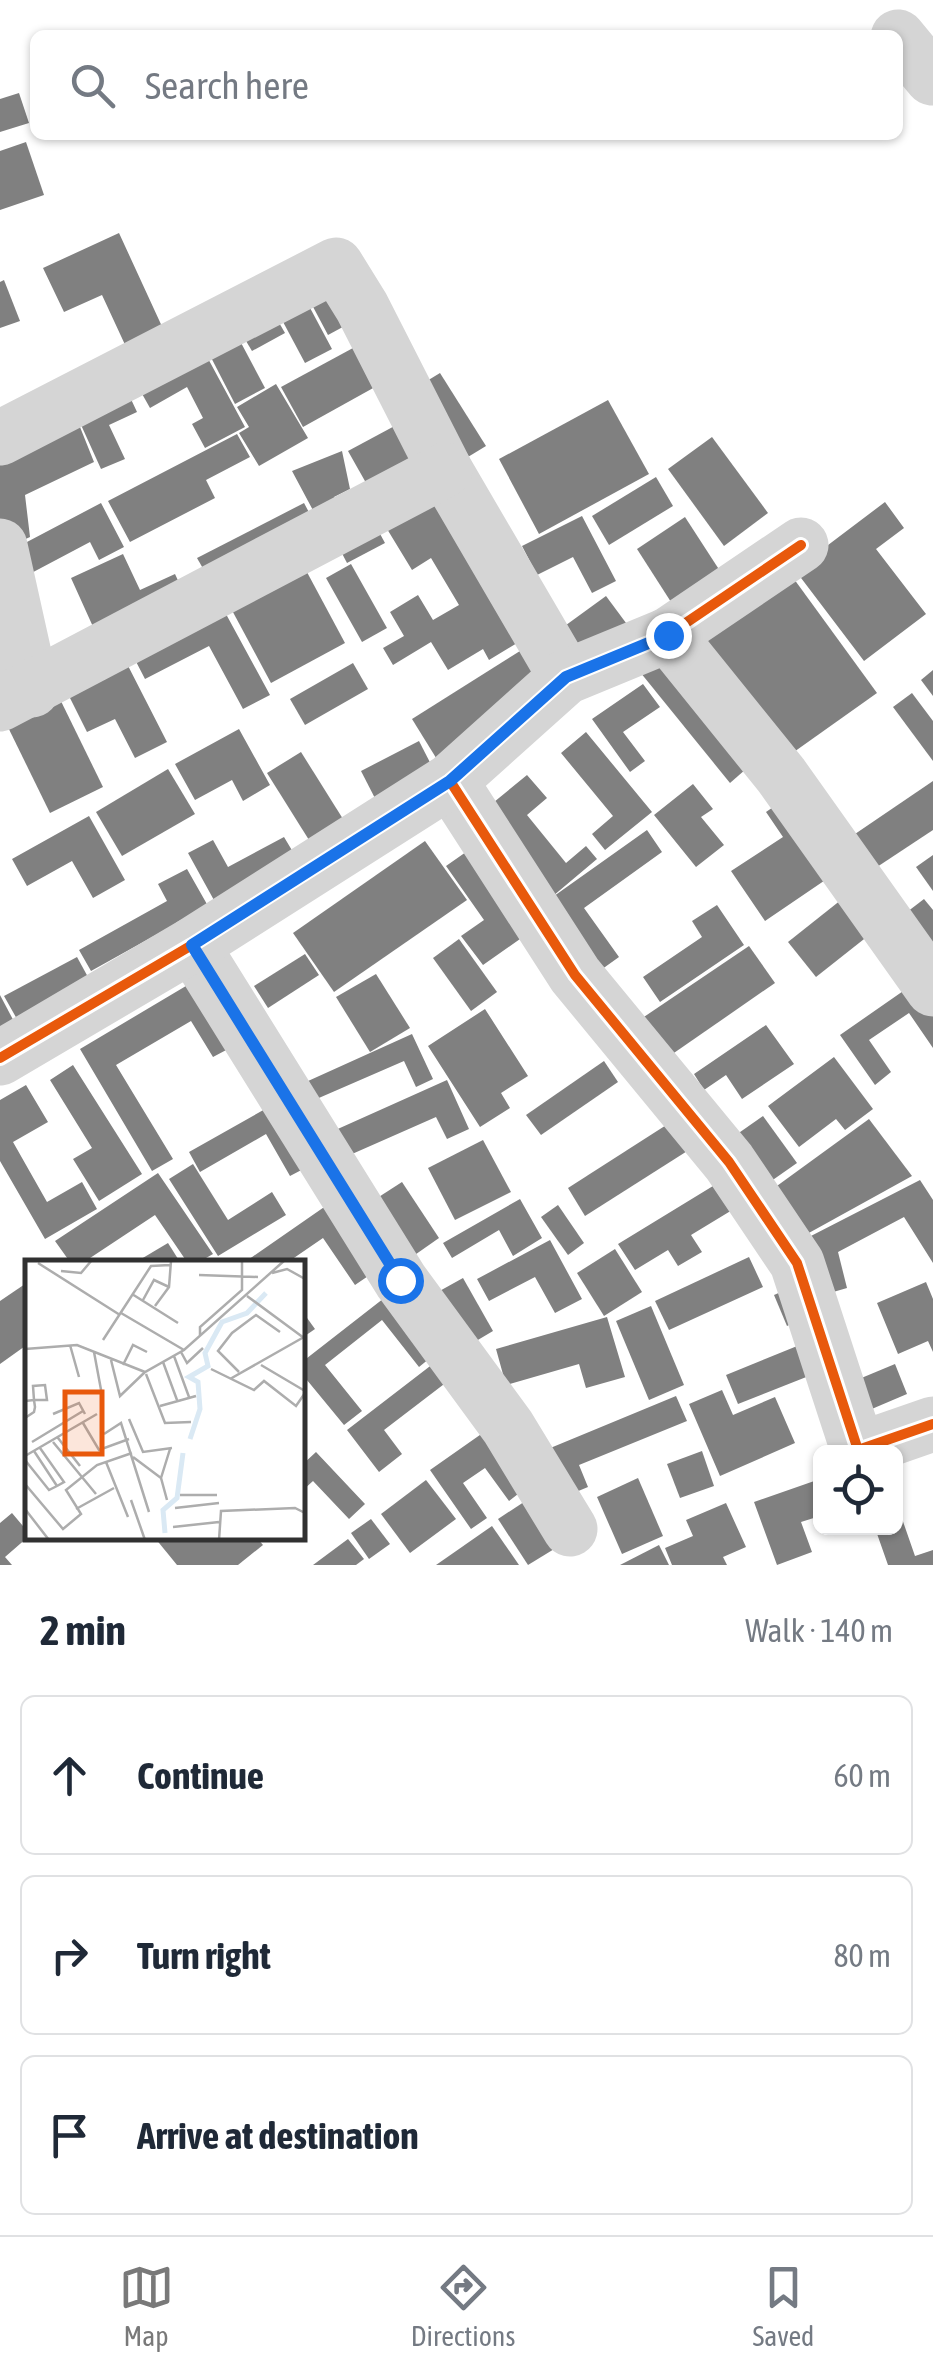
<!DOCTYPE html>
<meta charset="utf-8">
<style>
:root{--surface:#fff;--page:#f2f2f3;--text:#1f2937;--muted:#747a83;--line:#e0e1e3;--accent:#797979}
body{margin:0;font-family:"Asap Condensed",sans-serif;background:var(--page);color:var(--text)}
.controls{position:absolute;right:30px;bottom:30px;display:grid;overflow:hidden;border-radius:15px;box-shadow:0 2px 8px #0004}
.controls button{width:90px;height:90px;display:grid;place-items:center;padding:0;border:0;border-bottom:2px solid var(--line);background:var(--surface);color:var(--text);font:50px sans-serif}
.stop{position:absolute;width:30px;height:30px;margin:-22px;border:8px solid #1a73e8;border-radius:50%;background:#fff}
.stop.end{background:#1a73e8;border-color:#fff;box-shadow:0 2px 10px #0008}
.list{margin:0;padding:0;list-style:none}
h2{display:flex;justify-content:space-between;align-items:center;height:130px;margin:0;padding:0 40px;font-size:42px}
h2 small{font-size:32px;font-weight:400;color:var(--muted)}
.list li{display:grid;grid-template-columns:65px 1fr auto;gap:30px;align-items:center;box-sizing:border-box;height:160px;margin:0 20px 20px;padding:0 20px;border:2px solid var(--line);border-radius:15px}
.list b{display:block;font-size:38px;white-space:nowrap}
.list em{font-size:32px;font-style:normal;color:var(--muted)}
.icon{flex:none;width:55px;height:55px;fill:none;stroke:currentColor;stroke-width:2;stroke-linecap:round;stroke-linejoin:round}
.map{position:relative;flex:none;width:933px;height:1565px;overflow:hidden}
.search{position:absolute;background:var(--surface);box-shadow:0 2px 8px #0004;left:30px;right:30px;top:30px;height:110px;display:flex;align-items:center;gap:25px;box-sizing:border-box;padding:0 35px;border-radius:15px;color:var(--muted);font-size:38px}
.sheet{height:670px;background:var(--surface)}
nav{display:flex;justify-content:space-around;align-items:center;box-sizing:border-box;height:140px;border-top:2px solid var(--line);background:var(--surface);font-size:28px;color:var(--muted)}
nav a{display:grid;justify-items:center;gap:5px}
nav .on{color:var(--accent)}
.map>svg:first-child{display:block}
</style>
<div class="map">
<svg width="933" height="1565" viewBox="0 0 933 1565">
<rect width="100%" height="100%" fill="#fff"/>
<g fill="#808080">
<polygon points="19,93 29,123 0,132 0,99"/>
<polygon points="26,142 44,195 0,210 0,151"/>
<polygon points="119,233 165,333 127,349 102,295 64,312 43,268"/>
<polygon points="328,276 352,322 328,335 303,288"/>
<polygon points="4,280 20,321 0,328 0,282"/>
<polygon points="301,291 332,349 305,363 274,305"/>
<polygon points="270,307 285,333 252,351 237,326"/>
<polygon points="230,322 265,388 235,404 201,338"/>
<polygon points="198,340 245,427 205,448 192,424 203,418 187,387 150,408 132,376"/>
<polygon points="353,348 375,387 303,427 281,387"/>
<polygon points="440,373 486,446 463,460 417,387"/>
<polygon points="123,382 137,412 109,425 125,459 101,469 72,405"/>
<polygon points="276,384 308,438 259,466 239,433 249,427 237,407"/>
<polygon points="608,400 649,474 539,534 499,459"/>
<polygon points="72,407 94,462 25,495 30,537 4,549 0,531 0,443"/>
<polygon points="402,422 423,462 370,490 348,451"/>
<polygon points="237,434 250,457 206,480 215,498 130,542 108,501"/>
<polygon points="712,437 768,513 724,546 668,469"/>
<polygon points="342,451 350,489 334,497 344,517 323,529 292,471"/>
<polygon points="656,477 673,506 609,545 592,516"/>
<polygon points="439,491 527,637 489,660 483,649 448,670 431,642 393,665 383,648 404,636 390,612 418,595 433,620 459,605 431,558 412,570 384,524"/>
<polygon points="885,502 904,528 876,549 926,614 864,661 795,570"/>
<polygon points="101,503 124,547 99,560 90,542 22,578 8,552"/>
<polygon points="304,503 319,531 213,586 197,558"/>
<polygon points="582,516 616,581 592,593 573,557 537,575 522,546"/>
<polygon points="685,517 720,571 671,602 637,549"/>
<polygon points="373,521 385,543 347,563 335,540"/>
<polygon points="123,554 140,590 175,574 187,600 99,640 71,578"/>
<polygon points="301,561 345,643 271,683 227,601"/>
<polygon points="351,564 387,628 362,642 326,578"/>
<polygon points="786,568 877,693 777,764 687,639"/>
<polygon points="606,596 629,627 573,667 551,636"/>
<polygon points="220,603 270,695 243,709 209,646 145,679 130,650"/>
<polygon points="520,651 546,692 438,761 412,719"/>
<polygon points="665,652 754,762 730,783 640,672"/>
<polygon points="122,654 167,742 135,758 115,719 87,732 63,684"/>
<polygon points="353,663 368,689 305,725 290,699"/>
<polygon points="933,670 933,696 921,680"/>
<polygon points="643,684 660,707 623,732 645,761 630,772 592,719"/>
<polygon points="56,691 103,787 50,813 3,717"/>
<polygon points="912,693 933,721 933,761 893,707"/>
<polygon points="239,729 270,785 243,801 232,780 195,800 175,764"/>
<polygon points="586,732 652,812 605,850 592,834 613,816 561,753"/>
<polygon points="419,741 438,778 380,808 361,771"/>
<polygon points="301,752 348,827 314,848 267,773"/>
<polygon points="168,769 195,814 122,856 96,812"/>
<polygon points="527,775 547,798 527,815 566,863 586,846 597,859 553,896 483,811"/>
<polygon points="933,781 933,830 877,867 855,834"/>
<polygon points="693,784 713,809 701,817 724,845 696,867 654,815"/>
<polygon points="789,796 840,870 765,921 731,871 783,837 766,812"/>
<polygon points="89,816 125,880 93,898 72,861 27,886 12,859"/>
<polygon points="647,830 662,852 584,908 619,957 591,977 540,906"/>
<polygon points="284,837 296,857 215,902 188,853 213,840 228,867"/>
<polygon points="425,841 467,900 334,992 293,933"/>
<polygon points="476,845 537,927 483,965 461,936 484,920 446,866"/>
<polygon points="933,855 933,891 916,867"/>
<polygon points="187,869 208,906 91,971 79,950 167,901 158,884"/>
<polygon points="851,892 878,928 816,977 788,942"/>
<polygon points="924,899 933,910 933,972 894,922"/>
<polygon points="717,905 744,945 660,1002 643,977 702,937 692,921"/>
<polygon points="459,939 497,992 471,1011 433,958"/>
<polygon points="749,946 775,983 658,1064 632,1025"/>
<polygon points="305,954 319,975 268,1008 254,986"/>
<polygon points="77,957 94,988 22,1028 4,996"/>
<polygon points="376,974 410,1028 370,1052 336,997"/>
<polygon points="919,980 933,1000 933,1048 909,1013 869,1040 891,1072 875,1085 840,1035"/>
<polygon points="191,983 230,1048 213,1057 191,1021 116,1065 173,1159 152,1171 80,1049"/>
<polygon points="0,995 18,1029 0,1039"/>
<polygon points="485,1009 528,1076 501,1093 510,1108 480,1127 428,1046"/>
<polygon points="766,1025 794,1064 742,1099 726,1075 704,1090 694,1074"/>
<polygon points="412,1034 433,1079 416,1087 404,1061 305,1104 297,1086"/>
<polygon points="834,1057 873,1109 845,1130 836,1119 799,1147 768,1106"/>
<polygon points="604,1061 618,1082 541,1135 526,1115"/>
<polygon points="73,1065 142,1174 99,1201 73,1159 92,1148 50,1080"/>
<polygon points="447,1080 469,1129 447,1139 436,1117 343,1158 331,1132"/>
<polygon points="26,1085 48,1122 13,1142 47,1202 82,1182 97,1209 45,1239 0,1161 0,1100"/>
<polygon points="274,1104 309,1166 290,1176 266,1134 200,1172 189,1152"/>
<polygon points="685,1113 703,1141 585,1216 568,1188"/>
<polygon points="763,1116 797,1163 757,1191 723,1144"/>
<polygon points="869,1119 912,1176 807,1234 770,1191"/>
<polygon points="483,1140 511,1192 455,1220 428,1168"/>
<polygon points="193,1164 228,1220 272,1192 286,1215 218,1256 169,1179"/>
<polygon points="158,1173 213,1254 199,1262 187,1262 155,1215 84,1262 70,1262 55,1241"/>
<polygon points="731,1175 747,1201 691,1235 702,1252 678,1266 668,1250 635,1270 618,1244"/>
<polygon points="920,1180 933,1200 933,1263 904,1217 838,1252 847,1288 823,1295 807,1238"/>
<polygon points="402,1182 439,1238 409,1259 371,1202"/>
<polygon points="520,1199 542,1238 513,1256 499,1230 452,1258 443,1243"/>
<polygon points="330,1203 377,1270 355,1285 323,1238 288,1262 245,1262"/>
<polygon points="558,1205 584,1243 568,1255 541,1217"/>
<polygon points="550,1240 582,1299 555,1313 535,1277 489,1301 477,1279"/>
<polygon points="168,1243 180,1262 136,1262"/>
<polygon points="615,1249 642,1292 604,1316 577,1273"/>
<polygon points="749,1257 763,1287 669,1330 655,1301"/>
<polygon points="463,1278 493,1331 466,1347 436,1293"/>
<polygon points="28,1282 28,1344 0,1364 0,1301"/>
<polygon points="926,1282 933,1299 933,1352 928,1341 898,1354 877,1303"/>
<polygon points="790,1288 804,1318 787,1326 774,1295"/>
<polygon points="388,1295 435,1354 419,1367 382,1320 325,1365 362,1411 344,1425 302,1374 302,1362"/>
<polygon points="651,1306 684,1385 649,1400 616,1321"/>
<polygon points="302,1311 315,1329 302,1338"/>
<polygon points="607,1317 625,1377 586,1388 579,1364 506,1385 496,1349"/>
<polygon points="812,1340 824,1370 738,1404 726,1375"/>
<polygon points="438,1360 452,1378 384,1430 402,1454 379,1472 347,1430"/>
<polygon points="895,1364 907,1394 860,1414 847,1384"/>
<polygon points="722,1390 733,1415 775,1397 795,1443 720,1476 689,1404"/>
<polygon points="676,1396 687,1421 579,1465 588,1487 559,1499 531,1456"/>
<polygon points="487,1430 527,1487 509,1501 485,1468 463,1483 487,1518 471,1529 430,1470"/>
<polygon points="702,1451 714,1486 680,1498 667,1464"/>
<polygon points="316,1452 365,1504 349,1519 313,1481 302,1491 302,1465"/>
<polygon points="638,1478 663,1536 622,1554 597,1497"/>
<polygon points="820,1479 820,1516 801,1522 812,1552 777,1565 754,1502"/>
<polygon points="426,1480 456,1519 410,1553 381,1514"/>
<polygon points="533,1496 564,1543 528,1565 498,1519"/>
<polygon points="726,1503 746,1547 723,1557 727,1565 672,1565 665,1548 693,1536 686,1520"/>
<polygon points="899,1510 915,1556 933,1550 933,1565 888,1565 875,1528 896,1528 896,1511"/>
<polygon points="12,1513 28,1532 28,1537 5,1557 12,1565 0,1565 0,1523"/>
<polygon points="371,1519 390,1544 369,1559 351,1533"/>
<polygon points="492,1526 519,1565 436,1565"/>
<polygon points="155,1538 257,1538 263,1545 238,1565 177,1565"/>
<polygon points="348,1539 364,1559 356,1565 313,1565"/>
<polygon points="659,1545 669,1565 620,1565"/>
</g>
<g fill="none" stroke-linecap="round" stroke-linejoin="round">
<g stroke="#d5d5d5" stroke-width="55">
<polyline points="898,37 932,78"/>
<polyline points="0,438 336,265 362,307 445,470 566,677"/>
<polyline points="0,546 32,690"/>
<polyline points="668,635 781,775 933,989"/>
<polyline points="0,704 445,470"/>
<polyline points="450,781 575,975 729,1162 797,1263 858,1450 933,1424"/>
<polyline points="192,945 401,1281 508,1427 570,1529"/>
<polyline points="0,1058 192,945 450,781 566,677 668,635 801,545"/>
</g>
<g stroke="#fff" stroke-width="16">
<g id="cycleway">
<polyline points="450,781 575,975 729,1162 797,1263 858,1450 933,1424"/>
<polyline points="0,1058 192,945 450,781 566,677 668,635 801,545"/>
</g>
</g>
<use href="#cycleway" stroke="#e8590c" stroke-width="10"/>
</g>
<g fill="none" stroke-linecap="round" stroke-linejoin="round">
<polyline stroke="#1a73e8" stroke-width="12" points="400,1280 192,945 450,781 566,677 668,635"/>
</g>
<g transform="translate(25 1260)">
<rect width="280" height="280" fill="#fff"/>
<path fill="none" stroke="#dae9f4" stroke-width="5" d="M165 179 175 149 173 122 164 117 183 106 180 93 197 62 222 53 241 33M140 273 138 250 152 238 158 193"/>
<path fill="none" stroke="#adadad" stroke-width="2.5" d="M13 3 95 55M36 11 56 13 67 0M247 13 262 9 280 19M174 15 233 17M107 34 153 63M222 36 279 78M118 40 129 20 144 27M130 46 144 27 146 1M96 53 159 90M175 76V67L217 30V0M78 80 126 6 145 5M45 85 54 117M0 89 52 85 120 112 159 90 260 0M69 92 77 135M156 92 162 103 178 88M149 96 164 137M86 100 95 136 120 112M138 102 152 140M98 105 108 85 122 92M236 105 280 131M186 109 229 130 239 121 271 146 280 133M214 112 193 91 207 73 231 55 255 72M121 114 140 163 166 162M205 119 279 77M0 141 9 140H22L20 125 8 126 9 140 10 147 9 152 0 158M135 146 171 136M28 154 54 143 60 154M104 159 118 192 147 188M58 163 74 190 104 179M79 174 96 163 124 252M33 178 55 206M7 182 58 151M28 182 71 234M15 188 39 222 32 226M9 191 32 226M0 196 72 154M108 197 136 218 142 240M0 200 24 230 32 226M81 202 103 257M136 218 145 189M0 224 38 269 56 254 41 230 72 205 107 193M155 235H192M106 240 120 280M150 248 194 243M0 249 24 280M51 249 89 228M148 267 194 262M194 280 196 251 270 248 280 253"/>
<path fill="#e8590c" fill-opacity="0.15" stroke="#e8590c" stroke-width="5" d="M40 132H77V194H40Z"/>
<rect width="280" height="280" fill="none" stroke="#313131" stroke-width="5"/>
</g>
</svg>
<div class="controls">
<button><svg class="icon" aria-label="locate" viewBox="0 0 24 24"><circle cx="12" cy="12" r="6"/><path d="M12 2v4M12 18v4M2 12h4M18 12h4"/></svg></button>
</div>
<div class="stop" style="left:400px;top:1280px"></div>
<div class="stop end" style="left:668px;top:635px"></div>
<div class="search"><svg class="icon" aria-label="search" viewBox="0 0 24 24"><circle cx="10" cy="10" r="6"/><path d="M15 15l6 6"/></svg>Search here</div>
</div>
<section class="sheet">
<h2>2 min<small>Walk · 140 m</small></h2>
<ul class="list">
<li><svg class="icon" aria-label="ahead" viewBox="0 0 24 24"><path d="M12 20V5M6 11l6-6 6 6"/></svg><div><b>Continue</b></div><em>60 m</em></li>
<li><svg class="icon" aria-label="right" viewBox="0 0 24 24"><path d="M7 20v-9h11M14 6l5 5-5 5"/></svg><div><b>Turn right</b></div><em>80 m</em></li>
<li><svg class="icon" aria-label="arrive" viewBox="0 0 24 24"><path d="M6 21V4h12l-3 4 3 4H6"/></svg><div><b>Arrive at destination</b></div></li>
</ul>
</section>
<nav>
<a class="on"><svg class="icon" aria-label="map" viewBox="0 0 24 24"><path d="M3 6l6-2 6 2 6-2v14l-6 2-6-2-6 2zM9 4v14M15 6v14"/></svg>Map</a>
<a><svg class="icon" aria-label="directions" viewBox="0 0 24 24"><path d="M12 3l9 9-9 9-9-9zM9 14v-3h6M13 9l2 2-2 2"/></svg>Directions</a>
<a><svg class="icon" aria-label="saved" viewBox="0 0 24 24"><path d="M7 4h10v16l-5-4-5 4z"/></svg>Saved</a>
</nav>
